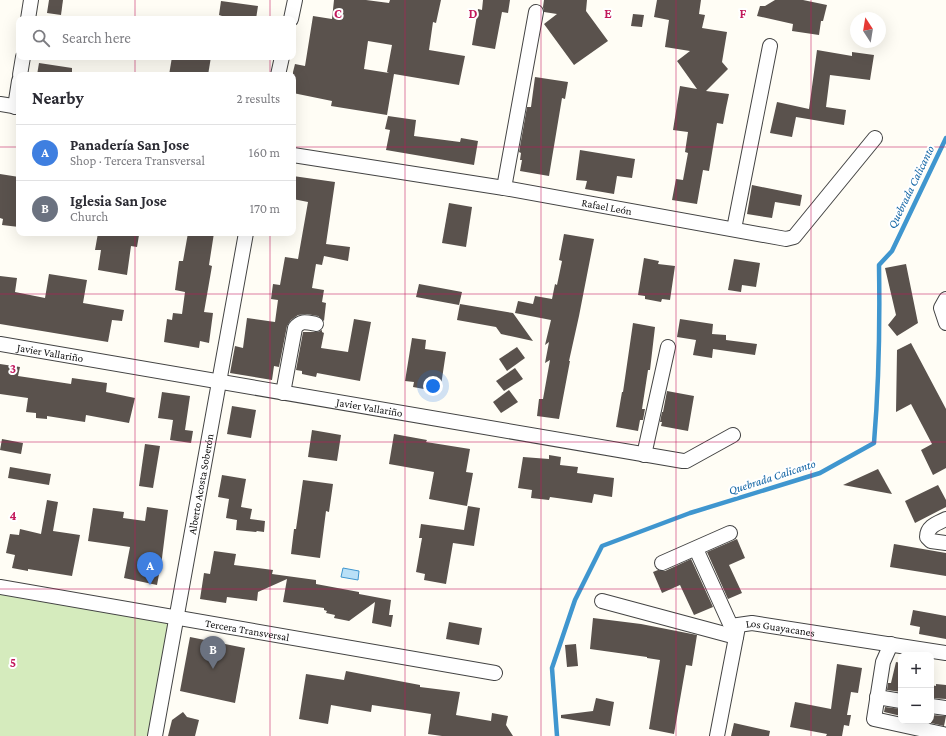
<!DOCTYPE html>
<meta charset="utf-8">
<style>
:root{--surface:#fff;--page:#f2f2f3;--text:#2b2b33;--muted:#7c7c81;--line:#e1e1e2;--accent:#0f766e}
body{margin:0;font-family:"Crimson Pro",serif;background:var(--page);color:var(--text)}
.controls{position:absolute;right:12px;bottom:12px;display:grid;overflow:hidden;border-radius:8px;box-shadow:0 4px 16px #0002}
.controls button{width:36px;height:36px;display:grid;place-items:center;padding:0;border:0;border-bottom:1px solid var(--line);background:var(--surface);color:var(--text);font:20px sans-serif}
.compass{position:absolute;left:850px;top:12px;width:36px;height:36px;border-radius:50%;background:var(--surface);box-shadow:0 4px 16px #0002;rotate:348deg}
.you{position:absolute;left:433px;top:386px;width:14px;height:14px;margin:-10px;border:3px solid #fff;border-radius:50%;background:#1a73e8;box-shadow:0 0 0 6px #1a73e833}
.badge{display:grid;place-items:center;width:26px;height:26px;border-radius:50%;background:var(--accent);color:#fff;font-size:13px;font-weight:700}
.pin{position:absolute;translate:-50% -33px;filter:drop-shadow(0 1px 2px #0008)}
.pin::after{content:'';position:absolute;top:21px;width:14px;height:12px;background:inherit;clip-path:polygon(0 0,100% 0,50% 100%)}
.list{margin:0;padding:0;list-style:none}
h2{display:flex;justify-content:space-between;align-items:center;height:52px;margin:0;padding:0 16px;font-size:17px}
h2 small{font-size:13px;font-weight:400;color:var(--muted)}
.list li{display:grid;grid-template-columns:26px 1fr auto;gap:12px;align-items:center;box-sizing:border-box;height:56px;padding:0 16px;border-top:1px solid var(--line)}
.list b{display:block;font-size:15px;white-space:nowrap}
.list p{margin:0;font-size:13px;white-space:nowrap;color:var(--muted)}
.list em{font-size:13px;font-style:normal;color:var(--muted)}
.icon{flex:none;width:22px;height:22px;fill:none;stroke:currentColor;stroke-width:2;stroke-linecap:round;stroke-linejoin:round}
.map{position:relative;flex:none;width:946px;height:736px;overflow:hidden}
.search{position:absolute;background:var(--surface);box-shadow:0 4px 16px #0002;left:16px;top:16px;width:280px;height:44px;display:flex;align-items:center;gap:10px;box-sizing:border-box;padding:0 14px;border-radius:8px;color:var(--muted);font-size:15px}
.panel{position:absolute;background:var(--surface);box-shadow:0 4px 16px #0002;left:16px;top:72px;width:280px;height:164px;border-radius:8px}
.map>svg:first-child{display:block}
</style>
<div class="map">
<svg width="946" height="736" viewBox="0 0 946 736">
<rect width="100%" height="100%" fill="#fffdf5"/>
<polygon fill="#d5ebbd" points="0,587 177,618 155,736 0,736"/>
<polygon fill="#b9e0f7" stroke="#3f96cf" points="343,568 359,571 358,580 341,577"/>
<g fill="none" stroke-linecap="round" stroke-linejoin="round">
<path stroke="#3f96cf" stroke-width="4.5" d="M557 736 552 668 575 600 602 546 690 513 820 473 874 443C879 383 880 324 879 265L892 251 946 138"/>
</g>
<g fill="#5a524d" fill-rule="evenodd">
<polygon points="49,0 63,0 61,15 47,13"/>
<path d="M334 0H366L389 3 390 0H441L436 23 433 22 429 50 465 56 459 85 394 74 387 115 331 106 332 101 293 93V72L295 64 305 66 313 16 332 19ZM368 41 392 45 387 72 389 73 364 69Z"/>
<polygon points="483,0 510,0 508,13 502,12 495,49 472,45 478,9 482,10"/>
<polygon points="544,0 587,0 586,11 608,41 574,65 544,24 557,14 544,12 543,7"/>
<polygon points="657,0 701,0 699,14 705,15 702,28 727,32 722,62 728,69 706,91 729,94 726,108 723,124 717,123 709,171 703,170 697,204 672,200 676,179 683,180 688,153 685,152 688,132 673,130 680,86 697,89 677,61 690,51 665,47 669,20 654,17"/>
<polygon points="775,0 803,0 827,5 823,21 821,21 819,35 792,31 793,24 757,16 760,6 765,6"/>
<polygon points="221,1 258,6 256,19 221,19 222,16 219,15"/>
<polygon points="633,14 644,15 642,27 631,26"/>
<polygon points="817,50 852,56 852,52 874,55 870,80 830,75 826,107 846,110 844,125 796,117 792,137 770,133 777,102 809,109"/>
<polygon points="172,57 211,57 208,75 169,75"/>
<polygon points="39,63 72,68 72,75 37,75"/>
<polygon points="535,77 568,82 565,99 562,98 549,176 520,171 522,160 520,160 521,153 519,152 527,107 531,107"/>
<polygon points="388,116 416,120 414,136 460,142 461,138 478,141 474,165 386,150 390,130 385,129"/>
<polygon points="580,150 635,159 632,178 617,176 614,194 585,189 587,181 576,180"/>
<polygon points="0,174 19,177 19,227 2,225 3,219 0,218"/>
<polygon points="293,176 335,182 326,244 350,247 348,261 324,256 322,265 316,264 312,288 324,290 322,302 326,303 324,321 318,316 307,314 298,315 291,320 287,326 279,367 274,366 272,380 230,373 235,346 243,348 247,318 275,322 278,300 271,299 273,284 280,285 285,257 298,259 308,202 293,199"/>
<polygon points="752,185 802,195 800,206 775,202 772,218 747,214"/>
<polygon points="449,203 472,207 466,247 442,243"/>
<polygon points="98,233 125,233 139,235 137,247 131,246 127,275 98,270 101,250 95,250"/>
<polygon points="188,233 214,233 209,265 212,266 204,312 213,313 209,343 200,341 199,348 164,342 167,319 172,320 173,313 182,314 185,292 175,290 179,261 183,261"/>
<polygon points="564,234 594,239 579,316 569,361 570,361 559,419 537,416 539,399 543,399 550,360 545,363 549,342 545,345 551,320 515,313 518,301 533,304 535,296 552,299 555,284 557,285 562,261 559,260"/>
<polygon points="644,258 659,261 658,264 675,266 670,300 662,299 661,302 645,299 645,296 638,295"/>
<polygon points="734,259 760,263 756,287 742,285 741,292 728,290"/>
<polygon points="906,264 918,323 897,336 888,325 896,315 885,268"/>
<polygon points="49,274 87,280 83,303 124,310 122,321 112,320 108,342 0,324 0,276 17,278 15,292 45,298"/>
<polygon points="419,284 462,292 459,305 416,297"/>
<polygon points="460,304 513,313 533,341 501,334 496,327 457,320"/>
<polygon points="354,319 371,322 360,381 317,373 316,377 302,374 302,371 296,370 303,332 318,332 322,330 322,332 324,333 321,348 348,352"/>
<polygon points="680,319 713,324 712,334 726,335 726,340 757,344 755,355 713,349 712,358 693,355 696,340 677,337"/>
<polygon points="633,323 655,327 650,370 648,370 642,409 645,409 643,420 640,420 638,431 616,427 622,392 623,392"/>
<polygon points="412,338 426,340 425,349 446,352 440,392 413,387 414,382 405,381"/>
<polygon points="911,343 946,409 946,468 933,475 921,450 932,444 911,404 896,412 897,350"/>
<polygon points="517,347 525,358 507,371 499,359"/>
<polygon points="0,364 20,367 18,376 71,384 72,378 107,383 106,392 135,398 129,423 86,415 85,422 47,416 47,419 36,418 36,413 26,412 28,398 0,394"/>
<polygon points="515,368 523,379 504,391 496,381"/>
<polygon points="509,390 518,402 501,413 493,402"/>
<polygon points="667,391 694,396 688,431 661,426 662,422 660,422 662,412 663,412"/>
<polygon points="162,392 190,396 185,430 193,431 191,443 170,440 173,420 158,418"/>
<polygon points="232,406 256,410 251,438 227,434"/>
<polygon points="312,430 341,435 337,461 308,457"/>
<polygon points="394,434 427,440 426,442 470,449 466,472 473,473 467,506 429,499 434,472 389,464"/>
<polygon points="2,439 23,443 21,454 0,450"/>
<polygon points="145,444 160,446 153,488 139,486"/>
<polygon points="549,455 561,457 560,465 578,467 577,473 614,478 612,497 594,494 592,503 550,497 549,500 531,498 532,490 518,488 523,457 549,459"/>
<polygon points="10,467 51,474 49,485 8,478"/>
<polygon points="878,469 892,494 843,485"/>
<polygon points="222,475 246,479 241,507 252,509 250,519 265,521 264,532 257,531 256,532 236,530 237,520 226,518 229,499 218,497"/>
<polygon points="303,480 333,484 329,512 326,511 320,558 291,554 294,529 296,529"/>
<polygon points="938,485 946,500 946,507 915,523 905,501"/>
<polygon points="47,500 58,502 53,531 80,535 72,576 28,569 28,571 12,568 15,555 6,553 10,534 19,535 20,529 41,534"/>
<polygon points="468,506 480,508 474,546 453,543 446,584 424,580 425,574 416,572 422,538 419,538 421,524 464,530"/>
<polygon points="147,507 168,510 162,558 157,585 124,578 130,547 88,541 93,508 124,512 123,518 145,521"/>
<polygon points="737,539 745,558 729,565 742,593 728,599 707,552"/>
<polygon points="894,544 946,553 946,576 890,567"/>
<polygon points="214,551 236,554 234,565 273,570 272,574 316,580 316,584 359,592 359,594 391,600 389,615 393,615 391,627 372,623 375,602 349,621 334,618 335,615 326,613 327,611 324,610 324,608 283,602 287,579 258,592 257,601 227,597 226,603 200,599 204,573 210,574"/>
<polygon points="691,559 713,607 694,615 680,585 662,593 653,572 658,570 665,571"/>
<polygon points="913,610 946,616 946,639 919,634 920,627 910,625"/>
<polygon points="593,618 641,624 697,635 692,666 686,665 674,734 649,729 660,660 647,658 647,657 590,649"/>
<polygon points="449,622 482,628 479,645 446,639"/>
<polygon points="190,637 245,648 235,703 180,691"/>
<polygon points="576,644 578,666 567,667 565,645"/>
<polygon points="896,662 901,663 901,692 887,690 888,683 891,683"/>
<polygon points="837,664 862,668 858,693 851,692 847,715 851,715 849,726 844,725 842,736 826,736 827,734 790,727 795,702 831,709"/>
<polygon points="346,671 420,685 420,687 460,692 456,715 491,721 492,713 508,716 506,725 513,736 442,736 428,734 431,714 372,705 371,712 331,705 328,724 299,719 306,674 344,680"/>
<polygon points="936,684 946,685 946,699 931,698 931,685 936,686"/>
<polygon points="596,698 614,702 610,726 561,718 561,715 593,711"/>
<polygon points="885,707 901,709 901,716 884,712"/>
<polygon points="183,712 187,717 199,720 195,736 168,736 172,720"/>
<polygon points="931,715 946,716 944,726 931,723"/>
<polygon points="734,723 770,731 769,736 731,736"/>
</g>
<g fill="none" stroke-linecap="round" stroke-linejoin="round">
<g stroke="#444" stroke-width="16">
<g id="minor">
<polyline points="28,19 31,0"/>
<polyline points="291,19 295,0"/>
<polyline points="20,75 23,57"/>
<polyline points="278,75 282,57"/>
<polyline points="0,104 19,107"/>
<polyline points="15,107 19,81"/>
<path id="s1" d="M293 155 504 188 786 239 794 237 875 138"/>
<polyline points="504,188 536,12"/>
<polyline points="734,229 770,46"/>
<polyline points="946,299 941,308 946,323"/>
<path id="s2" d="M0 344 683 461H686L733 435"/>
<path d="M283 393 295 328C301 320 306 322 316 324"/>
<polyline points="644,455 668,347"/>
<path d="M946 519C938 523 927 526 927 537L931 541 946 543"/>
<polyline points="696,549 731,626"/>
<polyline points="662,563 730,533"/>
<path id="s3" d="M0 587 495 673"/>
<polyline points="602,601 736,637"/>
<polyline points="891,644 883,662 874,719 943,734"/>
<polyline points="877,697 901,701"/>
<polyline points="931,706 946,708"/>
<path id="s4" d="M155 736 246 233"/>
<path id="s5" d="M717 736 738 627 731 626 752 623 946 653"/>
</g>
</g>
<use href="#minor" stroke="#fff" stroke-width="14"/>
</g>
<path fill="none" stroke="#c2185b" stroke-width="1" stroke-opacity="0.55" d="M135 0V19M270 0V19M405 0V736M541 0V736M676 0V736M811 0V736M135 57V75M270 57V75M0 147H19M293 147H946M135 233V736M270 233V736M0 294H946M0 442H946M0 589H946"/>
<g text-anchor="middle" stroke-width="4" stroke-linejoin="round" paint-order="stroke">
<g font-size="11" fill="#111" stroke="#fff">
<text dy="4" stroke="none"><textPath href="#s1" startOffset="318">Rafael León</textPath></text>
<text dy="4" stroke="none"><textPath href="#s2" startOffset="51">Javier Vallariño</textPath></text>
<text dy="4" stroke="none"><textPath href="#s2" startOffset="375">Javier Vallariño</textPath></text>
<text dy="4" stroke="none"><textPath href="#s4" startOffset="256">Alberto Acosta Soberón</textPath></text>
<text dy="4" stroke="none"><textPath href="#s3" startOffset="251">Tercera Transversal</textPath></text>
<text dy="4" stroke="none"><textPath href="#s5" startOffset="168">Los Guayacanes</textPath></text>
</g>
<g font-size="12" font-style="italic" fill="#1768a6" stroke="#fff">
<text transform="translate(911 187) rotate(-64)" y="4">Quebrada Calicanto</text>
<text transform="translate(772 477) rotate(-18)" y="4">Quebrada Calicanto</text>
</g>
</g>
<g font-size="13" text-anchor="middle" font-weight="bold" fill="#c2185b" stroke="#fff" stroke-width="4" stroke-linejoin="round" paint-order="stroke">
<text x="338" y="18">C</text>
<text x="473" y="18">D</text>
<text x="608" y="18">E</text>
<text x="743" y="18">F</text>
<text x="13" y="373">3</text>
<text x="13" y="520">4</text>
<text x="13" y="667">5</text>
</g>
</svg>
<div class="controls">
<button>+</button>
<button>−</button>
</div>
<svg class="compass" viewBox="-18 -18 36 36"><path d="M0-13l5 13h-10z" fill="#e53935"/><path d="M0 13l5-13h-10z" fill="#7c7c81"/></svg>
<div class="you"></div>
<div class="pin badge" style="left:150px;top:585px;background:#3f7fe0">A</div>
<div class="pin badge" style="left:213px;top:669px;background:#6b7280">B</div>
<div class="search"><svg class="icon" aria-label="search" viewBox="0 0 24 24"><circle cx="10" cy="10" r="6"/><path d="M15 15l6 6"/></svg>Search here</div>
<section class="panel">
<h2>Nearby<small>2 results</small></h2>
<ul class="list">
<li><span class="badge" style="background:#3f7fe0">A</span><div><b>Panadería San Jose</b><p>Shop · Tercera Transversal</p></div><em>160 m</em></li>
<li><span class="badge" style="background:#6b7280">B</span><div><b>Iglesia San Jose</b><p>Church</p></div><em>170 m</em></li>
</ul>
</section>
</div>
